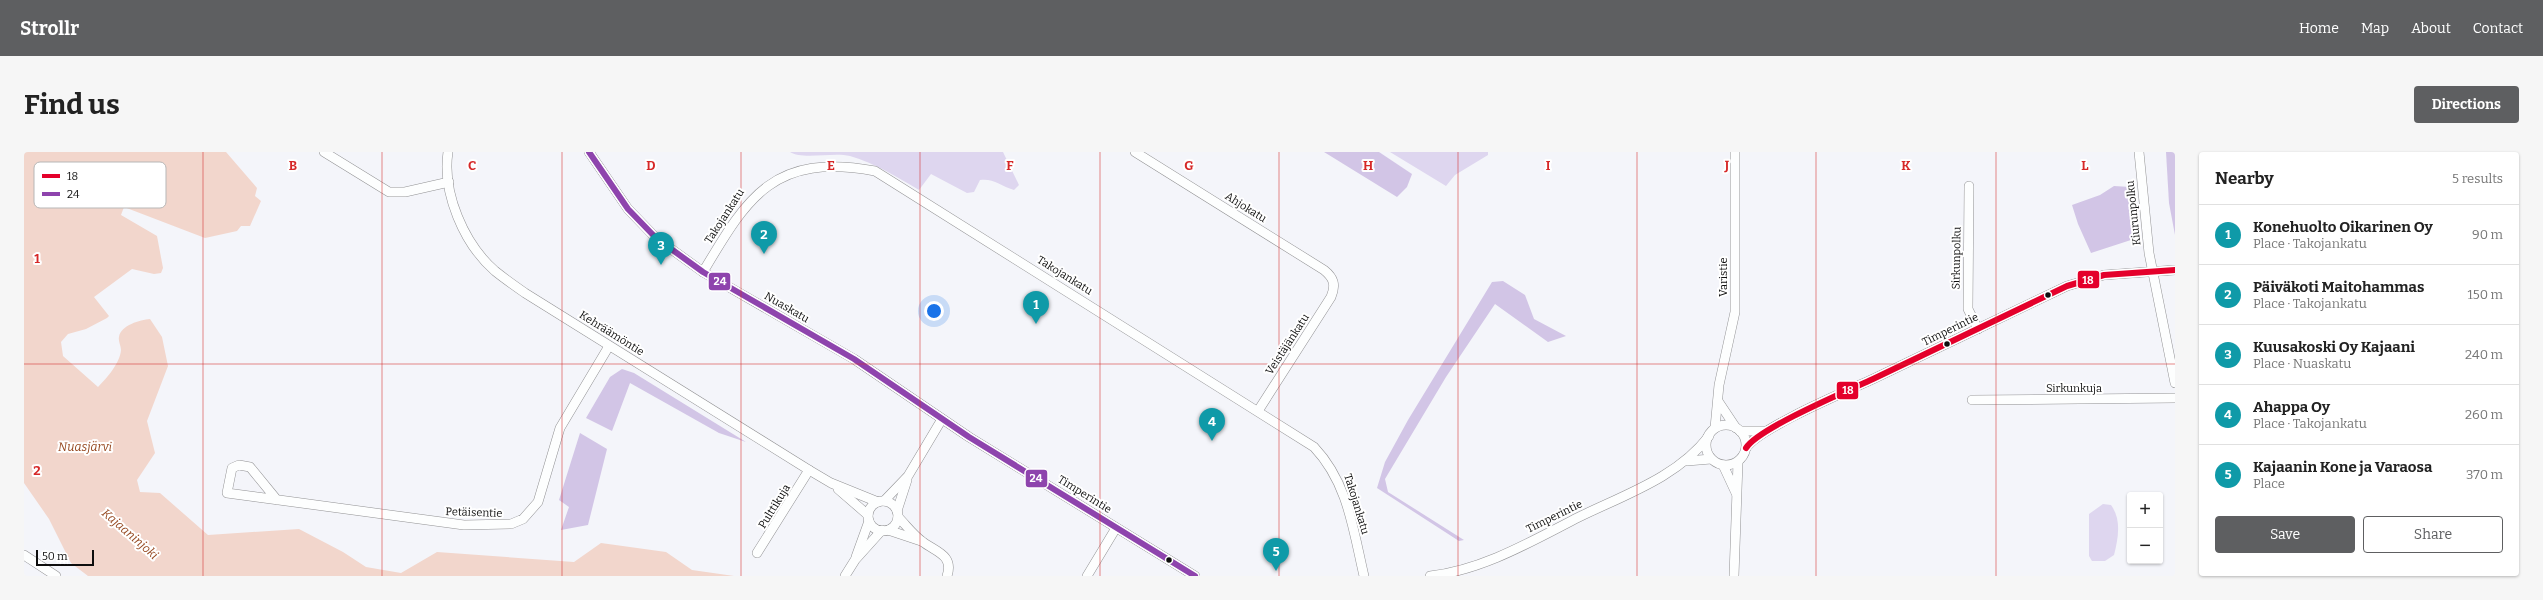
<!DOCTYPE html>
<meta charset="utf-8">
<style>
:root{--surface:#fff;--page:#f6f6f6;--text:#222;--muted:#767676;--line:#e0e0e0;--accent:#5e5f61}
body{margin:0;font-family:Bitter,serif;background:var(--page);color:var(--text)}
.controls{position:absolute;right:12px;bottom:12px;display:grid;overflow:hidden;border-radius:4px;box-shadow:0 1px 3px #0004}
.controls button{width:36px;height:36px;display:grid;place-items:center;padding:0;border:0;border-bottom:1px solid var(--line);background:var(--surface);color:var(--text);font:20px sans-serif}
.scale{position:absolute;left:12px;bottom:10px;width:58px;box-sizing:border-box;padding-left:4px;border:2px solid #0e0e0e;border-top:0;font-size:11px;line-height:14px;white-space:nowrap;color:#0e0e0e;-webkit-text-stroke:3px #fff;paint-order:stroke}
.you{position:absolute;left:910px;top:159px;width:14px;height:14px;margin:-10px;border:3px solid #fff;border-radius:50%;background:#1a73e8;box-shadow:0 0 0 6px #1a73e833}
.badge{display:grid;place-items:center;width:26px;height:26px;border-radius:50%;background:var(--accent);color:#fff;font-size:13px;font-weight:700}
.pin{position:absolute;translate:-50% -33px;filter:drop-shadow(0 1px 2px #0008)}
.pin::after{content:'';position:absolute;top:21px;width:14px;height:12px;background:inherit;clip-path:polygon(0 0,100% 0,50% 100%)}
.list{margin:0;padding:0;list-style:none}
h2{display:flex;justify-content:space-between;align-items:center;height:52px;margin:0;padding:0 16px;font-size:17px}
h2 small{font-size:13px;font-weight:400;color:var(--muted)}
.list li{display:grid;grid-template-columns:26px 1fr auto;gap:12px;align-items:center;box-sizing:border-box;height:60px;padding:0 16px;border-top:1px solid var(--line)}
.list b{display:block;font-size:15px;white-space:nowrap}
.list p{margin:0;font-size:13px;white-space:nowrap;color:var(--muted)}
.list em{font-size:13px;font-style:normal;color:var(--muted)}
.actions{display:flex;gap:8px;padding:12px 16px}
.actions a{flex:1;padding:9px 0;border:1px solid var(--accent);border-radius:4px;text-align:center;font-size:14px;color:var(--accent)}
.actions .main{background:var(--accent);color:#fff}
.map{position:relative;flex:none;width:2151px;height:424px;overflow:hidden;border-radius:4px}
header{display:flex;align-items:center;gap:24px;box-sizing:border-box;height:56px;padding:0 20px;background:var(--accent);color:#fff}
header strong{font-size:19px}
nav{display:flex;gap:22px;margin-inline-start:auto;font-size:14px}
.intro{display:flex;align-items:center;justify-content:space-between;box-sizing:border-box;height:96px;padding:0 24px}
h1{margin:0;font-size:28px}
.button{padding:10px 18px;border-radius:4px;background:var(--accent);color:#fff;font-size:14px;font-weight:700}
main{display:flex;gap:24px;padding:0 24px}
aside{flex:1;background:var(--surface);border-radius:4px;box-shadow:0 1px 3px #0004}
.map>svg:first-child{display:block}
</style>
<header>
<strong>Strollr</strong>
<nav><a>Home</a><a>Map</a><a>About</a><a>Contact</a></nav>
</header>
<div class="intro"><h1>Find us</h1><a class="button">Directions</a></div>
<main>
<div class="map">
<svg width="2151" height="424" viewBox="0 0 2151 424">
<rect width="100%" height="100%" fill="#f4f5fa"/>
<g fill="#ded6ef">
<path d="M766 0H979L995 33 990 38C977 34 969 26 956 28L950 40 943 41 907 22 895 38C873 25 851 11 826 4 809 0 778 8 766 0Z"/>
<polygon points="1366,0 1464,0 1464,3 1431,23 1422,34"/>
<path d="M2079 352 2087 353C2098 368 2094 387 2090 403L2081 409H2068L2065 404V362Z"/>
</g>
<g fill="#d2c5e6">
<polygon points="1300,0 1355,0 1388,22 1383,35 1373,45"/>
<polygon points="2142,0 2151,0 2151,83 2145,51"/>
<polygon points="2090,34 2106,35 2110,87 2067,101 2054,72 2048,53 2076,43"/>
<polygon points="1479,129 1501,143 1510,167 1542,184 1524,190 1471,152 1422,225 1361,327 1364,340 1440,388 1435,389 1353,336 1361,310 1384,268 1468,130"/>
<polygon points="598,217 610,221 722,290 695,281 606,231 588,279 562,266 586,225"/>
<polygon points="556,281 583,297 564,373 537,378 545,355 535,348"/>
</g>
<path fill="#f2d6cc" d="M0 0H202L233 36 231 44 237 49 226 74H217L213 79 181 86 100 55 97 63 133 84 139 116 137 121 130 122 108 117 70 145 85 164 83 166 62 177 44 182 37 190 39 204 74 235C83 226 96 211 97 198 97 194 94 189 95 185 97 173 116 168 126 167L138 185 144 214 123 269 131 301 113 328 116 340 136 341 184 383 275 377 319 400 342 415 377 421 413 400 550 410 577 391 642 400 668 418 710 424H64L47 411 25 367 0 331Z"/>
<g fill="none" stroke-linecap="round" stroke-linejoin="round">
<g stroke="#929294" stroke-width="10">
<g id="minor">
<polyline points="300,0 365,40 381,40 425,30"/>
<path d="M424 0C418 41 440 92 471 119 481 127 491 134 501 141L785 318 807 331 854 350"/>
<polyline points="565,0 604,57 632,86 679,120 830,207 945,285 1171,424"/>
<path d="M1111 0 1300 118C1310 126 1312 133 1307 145L1234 259"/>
<polyline points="2115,0 2125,101 2151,231"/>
<polyline points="1945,34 1944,157 1954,177"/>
<path d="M679 120C723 46 749 0 851 19L1290 295C1324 331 1329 377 1340 424"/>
<polyline points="1948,248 2151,246"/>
<polyline points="1694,249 1712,276"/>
<circle cx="1702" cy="293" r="20"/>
<polyline points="1691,276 1695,233 1711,160 1711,0"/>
<polyline points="1716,279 1742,279"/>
<path d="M1722 296C1735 276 1823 239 1849 227 1914 196 1978 165 2043 134L2080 123 2151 118"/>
<polyline points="1663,309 1687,307"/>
<polyline points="1699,313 1712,341"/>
<polyline points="814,337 844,363"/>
<polyline points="253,348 226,315 215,313 208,316 203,341 440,373 487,372 499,367 514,350 536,276 585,194"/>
<polyline points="860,349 884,324 918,267"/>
<circle cx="859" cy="364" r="15"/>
<polyline points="873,359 883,328"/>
<path d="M874 365C882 373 889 383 899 390 912 400 930 403 923 424"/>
<polyline points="864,378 897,389"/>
<polyline points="733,401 785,318"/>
<polyline points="0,403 32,424"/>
<polyline points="832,405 845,369"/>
<polyline points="821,424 831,408 858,378"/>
<polyline points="1063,424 1092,376"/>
<path d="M1406 424C1459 418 1508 389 1555 365 1600 343 1654 325 1685 284"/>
<polyline points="1710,424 1714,310"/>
</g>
</g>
<use href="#minor" stroke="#fdfefe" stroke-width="9"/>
<g stroke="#fff" stroke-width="9">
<path id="bus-1" d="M1722 296C1735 276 1823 239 1849 227 1914 196 1978 165 2043 134L2080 123 2151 118"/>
</g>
<g stroke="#fff" stroke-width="9">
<polyline id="bus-2" points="565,0 604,57 632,86 679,120 830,207 945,285 1171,424"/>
</g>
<use href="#bus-1" stroke="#e4002b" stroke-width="6"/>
<use href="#bus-2" stroke="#8e44ad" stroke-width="6"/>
</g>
<path fill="none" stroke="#d62828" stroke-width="1" stroke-opacity="0.55" d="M179 0V424M358 0V424M538 0V424M717 0V424M896 0V424M1076 0V424M1255 0V424M1434 0V424M1613 0V424M1792 0V424M1972 0V424M0 212H2151"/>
<g fill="#0e0e0e" stroke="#fff" stroke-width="1.5">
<circle cx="2024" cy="143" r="3.5"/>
<circle cx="1923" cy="192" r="3.5"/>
<circle cx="1145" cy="408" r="3.5"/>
</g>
<g text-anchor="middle" stroke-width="4" stroke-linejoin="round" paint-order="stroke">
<g font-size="11" fill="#0e0e0e" stroke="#fff">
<text transform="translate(1222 55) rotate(32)" y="4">Ahjokatu</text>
<text transform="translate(2109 61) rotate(-96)" y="4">Kiurunpolku</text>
<text transform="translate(700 64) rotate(-57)" y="4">Takojankatu</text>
<text transform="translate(1932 106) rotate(-89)" y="4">Sirkunpolku</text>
<text transform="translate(1041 123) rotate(32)" y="4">Takojankatu</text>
<text transform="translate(1699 125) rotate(-90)" y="4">Varistie</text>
<text transform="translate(763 155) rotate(30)" y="4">Nuaskatu</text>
<text transform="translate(1926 177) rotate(-26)" y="4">Timperintie</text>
<text transform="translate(588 181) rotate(32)" y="4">Kehräämöntie</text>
<text transform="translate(1263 192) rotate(-57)" y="4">Veistäjänkatu</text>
<text x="2050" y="240">Sirkunkuja</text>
<text transform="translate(1061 342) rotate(32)" y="4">Timperintie</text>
<text transform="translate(1333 352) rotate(73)" y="4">Takojankatu</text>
<text transform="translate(750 354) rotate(-58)" y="4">Pulttikuja</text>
<text transform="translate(450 360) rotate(2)" y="4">Petäisentie</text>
<text transform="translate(1530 364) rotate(-26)" y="4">Timperintie</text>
</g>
<g font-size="12" font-style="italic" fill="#964921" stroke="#fff">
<text x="61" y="299">Nuasjärvi</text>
<text transform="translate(106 382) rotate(41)" y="4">Kajaaninjoki</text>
</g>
</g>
<rect x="10" y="10" width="132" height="46" rx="6" fill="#fff" stroke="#b7b7b7" stroke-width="1"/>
<rect x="18" y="22" width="18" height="4" fill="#e4002b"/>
<rect x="18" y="40" width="18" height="4" fill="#8e44ad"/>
<g font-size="11" fill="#0e0e0e">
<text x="43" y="28">18</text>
<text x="43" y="46">24</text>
</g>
<g font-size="13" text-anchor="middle" font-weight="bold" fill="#d62828" stroke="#fff" stroke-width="4" stroke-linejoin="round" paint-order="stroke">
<text x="269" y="18">B</text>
<text x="448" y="18">C</text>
<text x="627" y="18">D</text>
<text x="807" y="18">E</text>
<text x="986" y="18">F</text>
<text x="1165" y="18">G</text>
<text x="1344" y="18">H</text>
<text x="1524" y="18">I</text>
<text x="1703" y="18">J</text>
<text x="1882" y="18">K</text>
<text x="2061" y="18">L</text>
<text x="13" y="111">1</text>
<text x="13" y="323">2</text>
</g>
<g stroke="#fff" stroke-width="1.5">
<rect x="2053" y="118" width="23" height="19" rx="4" fill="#e4002b"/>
<rect x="684" y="120" width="23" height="19" rx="4" fill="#8e44ad"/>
<rect x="1812" y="229" width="23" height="19" rx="4" fill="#e4002b"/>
<rect x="1001" y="317" width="23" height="19" rx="4" fill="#8e44ad"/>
</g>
<g font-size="11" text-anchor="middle" font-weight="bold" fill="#fff">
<text x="2064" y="132">18</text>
<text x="696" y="133">24</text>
<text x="1824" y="242">18</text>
<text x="1012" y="330">24</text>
</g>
</svg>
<div class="controls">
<button>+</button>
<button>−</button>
</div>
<div class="scale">50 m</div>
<div class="you"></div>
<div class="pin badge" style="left:1012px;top:172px;background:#0f9aa8">1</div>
<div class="pin badge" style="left:740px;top:102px;background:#0f9aa8">2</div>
<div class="pin badge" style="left:637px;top:113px;background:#0f9aa8">3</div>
<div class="pin badge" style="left:1188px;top:289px;background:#0f9aa8">4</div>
<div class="pin badge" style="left:1252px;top:419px;background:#0f9aa8">5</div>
</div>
<aside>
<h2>Nearby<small>5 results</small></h2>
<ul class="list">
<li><span class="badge" style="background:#0f9aa8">1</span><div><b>Konehuolto Oikarinen Oy</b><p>Place · Takojankatu</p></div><em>90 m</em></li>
<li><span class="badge" style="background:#0f9aa8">2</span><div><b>Päiväkoti Maitohammas</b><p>Place · Takojankatu</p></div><em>150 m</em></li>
<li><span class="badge" style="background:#0f9aa8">3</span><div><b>Kuusakoski Oy Kajaani</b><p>Place · Nuaskatu</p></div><em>240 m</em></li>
<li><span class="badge" style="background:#0f9aa8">4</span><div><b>Ahappa Oy</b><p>Place · Takojankatu</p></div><em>260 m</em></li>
<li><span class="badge" style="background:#0f9aa8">5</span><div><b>Kajaanin Kone ja Varaosa</b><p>Place</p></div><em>370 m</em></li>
</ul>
<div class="actions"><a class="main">Save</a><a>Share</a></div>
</aside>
</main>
